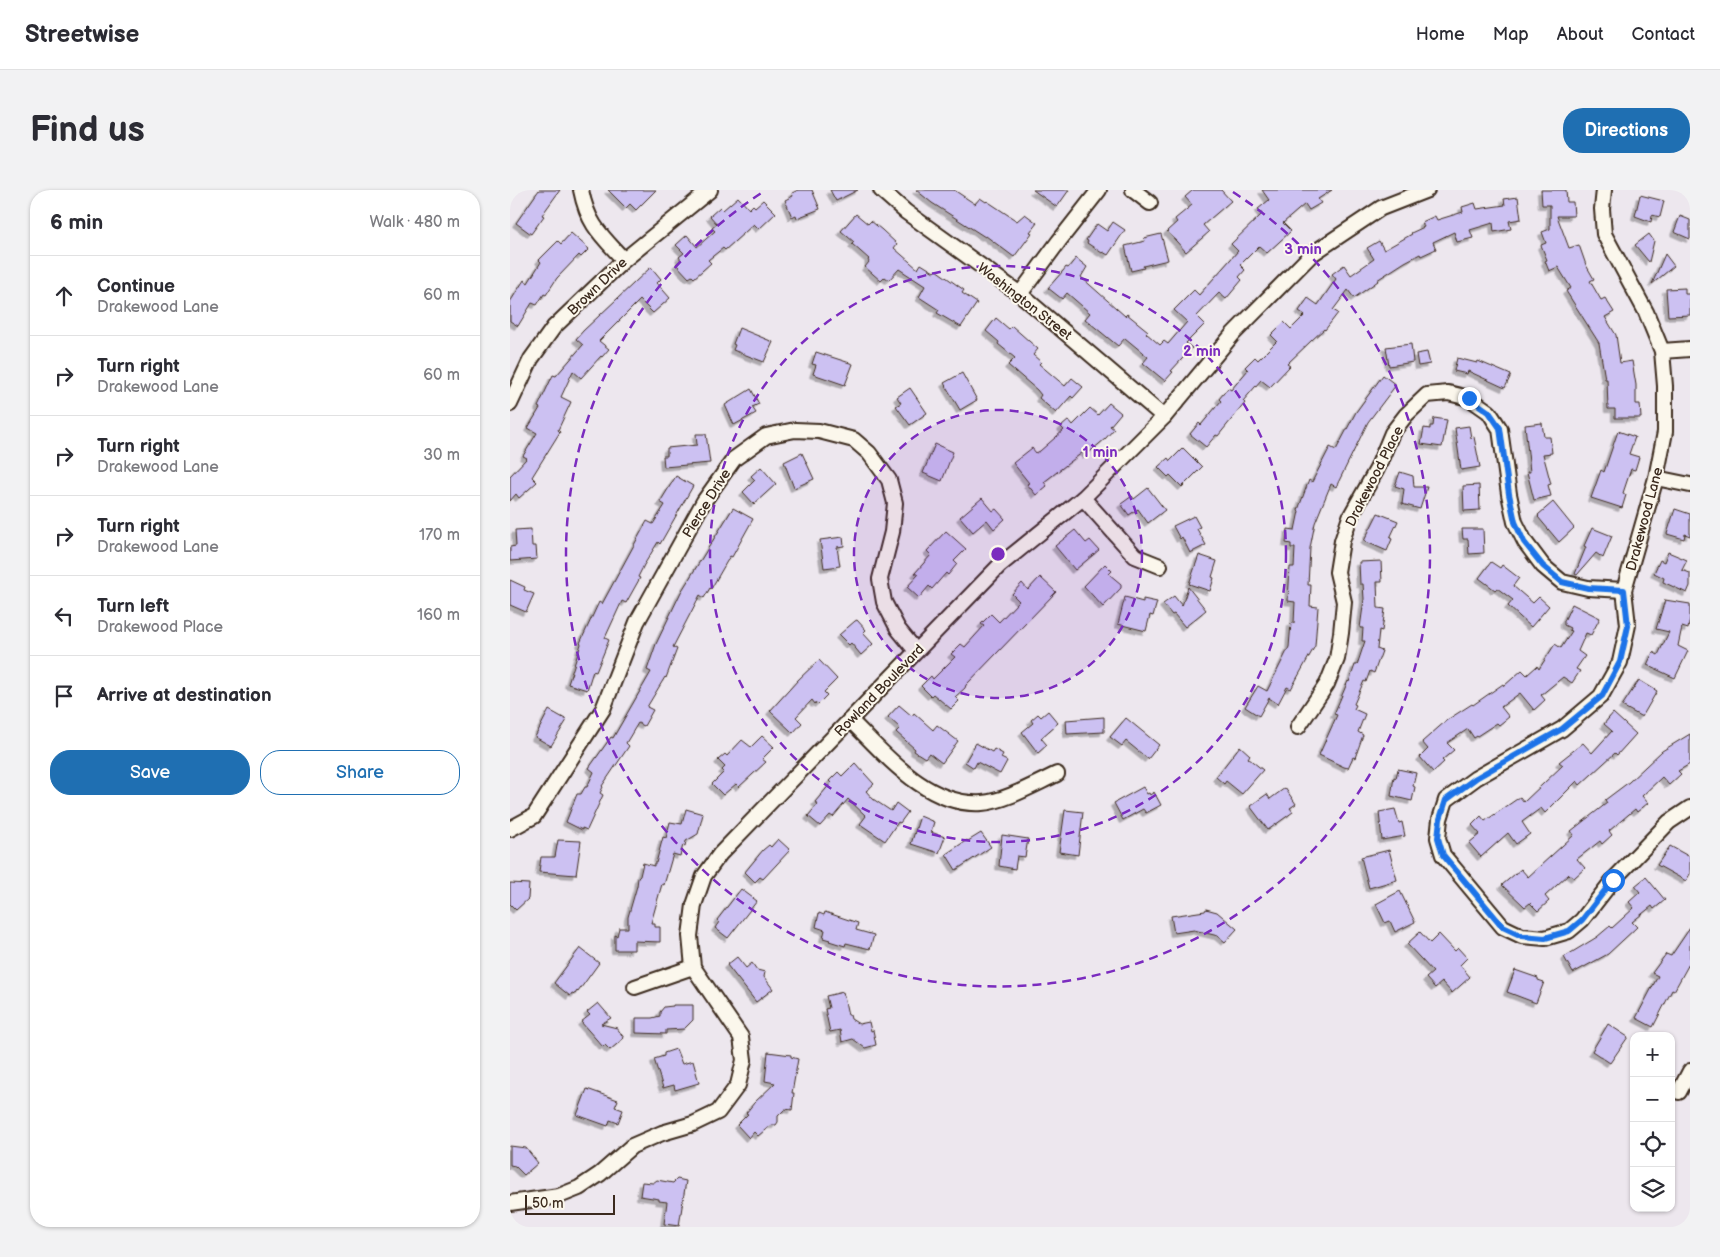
<!DOCTYPE html>
<meta charset="utf-8">
<style>
:root{--surface:#fff;--page:#f2f2f3;--text:#2b2b33;--muted:#7c7c81;--line:#e1e1e2;--accent:#1f6fb2}
body{margin:0;font-family:"Balsamiq Sans",sans-serif;background:var(--page);color:var(--text)}
.controls{position:absolute;right:15px;bottom:15px;display:grid;overflow:hidden;border-radius:10px;box-shadow:0 1px 4px #0004}
.controls button{width:45px;height:45px;display:grid;place-items:center;padding:0;border:0;border-bottom:1px solid var(--line);background:var(--surface);color:var(--text);font:25px sans-serif}
.scale{position:absolute;left:15px;bottom:12px;width:90px;box-sizing:border-box;padding-left:5px;border:2px solid #3b2a1e;border-top:0;font-size:14px;line-height:18px;white-space:nowrap;color:#3b2a1e;-webkit-text-stroke:4px #fbf7ec;paint-order:stroke}
.stop{position:absolute;width:15px;height:15px;margin:-11px;border:4px solid #1a73e8;border-radius:50%;background:#fff}
.stop.end{background:#1a73e8;border-color:#fff;box-shadow:0 1px 5px #0008}
.list{margin:0;padding:0;list-style:none}
h2{display:flex;justify-content:space-between;align-items:center;height:65px;margin:0;padding:0 20px;font-size:21px}
h2 small{font-size:16px;font-weight:400;color:var(--muted)}
.list li{display:grid;grid-template-columns:32px 1fr auto;gap:15px;align-items:center;box-sizing:border-box;height:80px;padding:0 20px;border-top:1px solid var(--line)}
.list b{display:block;font-size:19px;white-space:nowrap}
.list p{margin:0;font-size:16px;white-space:nowrap;color:var(--muted)}
.list em{font-size:16px;font-style:normal;color:var(--muted)}
.actions{display:flex;gap:10px;padding:15px 20px}
.actions a{flex:1;padding:11px 0;border:1px solid var(--accent);border-radius:20px;text-align:center;font-size:18px;color:var(--accent)}
.actions .main{background:var(--accent);color:#fff}
.icon{flex:none;width:28px;height:28px;fill:none;stroke:currentColor;stroke-width:2;stroke-linecap:round;stroke-linejoin:round}
.map{position:relative;flex:none;width:1180px;height:1037px;overflow:hidden;border-radius:20px}
header{display:flex;align-items:center;gap:30px;box-sizing:border-box;height:70px;padding:0 25px;background:var(--surface);border-bottom:1px solid var(--line)}
header strong{font-size:24px}
nav{display:flex;gap:28px;margin-inline-start:auto;font-size:18px}
.intro{display:flex;align-items:center;justify-content:space-between;box-sizing:border-box;height:120px;padding:0 30px}
h1{margin:0;font-size:35px}
.button{padding:12px 22px;border-radius:20px;background:var(--accent);color:#fff;font-size:18px;font-weight:700}
main{display:flex;gap:30px;padding:0 30px}
aside{flex:1;background:var(--surface);border-radius:20px;box-shadow:0 1px 4px #0004}
.map>svg:first-child{display:block}
</style>
<header>
<strong>Streetwise</strong>
<nav><a>Home</a><a>Map</a><a>About</a><a>Contact</a></nav>
</header>
<div class="intro"><h1>Find us</h1><a class="button">Directions</a></div>
<main>
<aside>
<h2>6 min<small>Walk · 480 m</small></h2>
<ul class="list">
<li><svg class="icon" aria-label="ahead" viewBox="0 0 24 24"><path d="M12 20V5M6 11l6-6 6 6"/></svg><div><b>Continue</b><p>Drakewood Lane</p></div><em>60 m</em></li>
<li><svg class="icon" aria-label="right" viewBox="0 0 24 24"><path d="M7 20v-9h11M14 6l5 5-5 5"/></svg><div><b>Turn right</b><p>Drakewood Lane</p></div><em>60 m</em></li>
<li><svg class="icon" aria-label="right" viewBox="0 0 24 24"><path d="M7 20v-9h11M14 6l5 5-5 5"/></svg><div><b>Turn right</b><p>Drakewood Lane</p></div><em>30 m</em></li>
<li><svg class="icon" aria-label="right" viewBox="0 0 24 24"><path d="M7 20v-9h11M14 6l5 5-5 5"/></svg><div><b>Turn right</b><p>Drakewood Lane</p></div><em>170 m</em></li>
<li><svg class="icon" aria-label="left" viewBox="0 0 24 24"><path d="M17 20v-9H6M10 6l-5 5 5 5"/></svg><div><b>Turn left</b><p>Drakewood Place</p></div><em>160 m</em></li>
<li><svg class="icon" aria-label="arrive" viewBox="0 0 24 24"><path d="M6 21V4h12l-3 4 3 4H6"/></svg><div><b>Arrive at destination</b></div></li>
</ul>
<div class="actions"><a class="main">Save</a><a>Share</a></div>
</aside>
<div class="map">
<svg width="1180" height="1037" viewBox="0 0 1180 1037">
<defs>
<filter id="shadow"><feDropShadow dx="-3.5" dy="3.5" stdDeviation="0" flood-color="#0004"/></filter>
</defs>
<rect width="100%" height="100%" fill="#ede7ee"/>
<filter id="ink" filterUnits="userSpaceOnUse"><feTurbulence type="fractalNoise" baseFrequency=".02" numOctaves="2"/><feDisplacementMap in="SourceGraphic" scale="10" xChannelSelector="R" yChannelSelector="G"/><feConvolveMatrix kernelMatrix="1 2 1 2 8 2 1 2 1" color-interpolation-filters="sRGB"/></filter>
<g filter="url(#ink)">
<g fill="#ccc1f2" stroke="#3b2a1e" filter="url(#shadow)">
<polygon points="29,0 50,0 32,25 34,26 21,44 6,33"/>
<polygon points="98,0 146,0 126,20 120,14 116,18"/>
<polygon points="288,0 302,0 310,19 287,28 286,25 282,27 275,10 283,6 282,3"/>
<polygon points="320,0 348,0 326,11"/>
<polygon points="406,0 444,0 465,14 470,8 476,12 477,11 507,31 515,24 527,33 520,42 522,43 504,67 476,46 475,47 422,13"/>
<polygon points="523,0 559,0 547,17"/>
<polygon points="683,0 711,0 721,11 693,35 699,42 676,62 657,41 667,32 665,29 682,15 675,7"/>
<polygon points="752,0 822,0 808,9 811,13 799,20 795,14 773,33 781,41 757,63 749,56 730,75 735,80 729,87 732,90 716,109 709,103 687,126 695,134 676,153 682,158 661,181 663,182 655,191 633,173 638,167 615,148 608,156 575,129 580,123 557,103 552,109 538,98 553,81 556,77 558,78 566,68 577,77 571,87 615,126 617,124 638,141 636,143 650,155 654,151 658,154 677,132 664,120 684,100 689,105 728,61 721,54 752,24 748,19 759,10"/>
<polygon points="1031,0 1056,0 1057,12 1063,12 1064,26 1047,26 1059,58 1069,55 1076,75 1084,89 1080,91 1091,110 1095,108 1104,122 1095,127 1106,145 1110,173 1122,171 1126,195 1126,214 1130,214 1131,228 1105,228 1105,219 1098,219 1097,189 1095,189 1089,153 1056,101 1061,98 1048,77 1039,81 1035,71 1037,70 1031,55 1036,53 1032,42 1040,39 1040,15 1032,15"/>
<polygon points="1130,5 1154,11 1150,27 1142,25 1141,32 1125,26"/>
<polygon points="228,7 239,19 243,15 245,17 253,10 266,23 249,39 244,34 215,60 213,58 198,70 201,73 184,88 182,86 179,88 166,74 171,70 169,67 174,63 166,55 177,45 187,57 205,41 202,38 207,34 200,26 210,17 213,20"/>
<polygon points="1008,7 1011,29 999,31 1001,39 984,42 983,33 960,40 963,48 947,52 944,42 923,52 926,59 911,66 910,64 895,72 867,90 868,91 844,108 838,100 823,120 828,123 815,140 814,139 802,150 777,174 780,176 760,197 751,190 733,211 735,213 708,246 706,245 696,257 680,244 689,233 691,235 711,211 709,209 718,198 721,200 738,180 735,177 745,167 748,170 767,151 761,145 774,132 781,139 795,125 789,121 798,108 808,115 826,89 822,84 834,75 841,85 864,69 857,58 869,51 874,60 902,44 901,43 914,37 912,32 925,26 927,30 953,22 952,17 965,13 967,19 995,15 994,9"/>
<polygon points="346,24 358,34 361,31 372,40 387,54 384,58 408,79 411,74 424,82 426,80 454,100 452,103 467,113 451,137 427,123 429,120 409,107 415,96 389,79 379,90 375,87 371,91 355,77 359,72 358,70 359,69 342,54 344,52 331,41"/>
<polygon points="1170,26 1180,30 1180,49 1164,42"/>
<polygon points="603,32 615,40 598,65 593,62 592,63 577,53 578,51 576,50 587,34 597,41"/>
<polygon points="61,43 79,59 71,67 69,65 47,88 36,105 34,104 27,115 22,113 8,136 0,131 0,112 14,90 18,93 31,72 29,70 48,51 51,54"/>
<polygon points="651,44 658,70 633,76 634,78 621,81 615,56 635,51 634,48"/>
<polygon points="1139,44 1144,51 1139,72 1125,55"/>
<polygon points="1155,64 1164,76 1142,94"/>
<polygon points="141,77 151,89 147,93 160,108 143,123 130,110 89,151 99,159 92,167 91,166 71,188 63,181 51,207 61,212 48,240 50,242 22,287 27,292 9,308 6,304 0,311 0,286 17,268 13,266 27,243 18,238 30,218 28,217 43,185 46,186 73,155 66,149 73,141"/>
<polygon points="1175,98 1175,104 1180,104 1180,125 1158,126 1156,99"/>
<polygon points="486,128 499,139 502,136 528,159 523,165 531,172 529,174 555,196 562,188 573,197 563,208 561,206 546,223 529,208 531,205 527,200 498,175 505,168 488,154 489,152 476,141"/>
<polygon points="229,138 263,152 254,172 223,160 225,155 223,154"/>
<polygon points="901,154 903,172 879,176 876,157"/>
<polygon points="306,162 343,174 335,195 303,184 306,175 302,174"/>
<polygon points="917,162 920,174 908,176 906,164"/>
<polygon points="947,168 967,173 968,171 1001,185 995,198 958,181 957,184 944,181"/>
<polygon points="452,183 467,210 450,220 434,193"/>
<polygon points="873,185 886,195 858,232 826,297 821,294 805,333 800,358 798,395 801,395 800,416 808,417 805,456 781,499 777,497 768,514 759,508 749,526 735,517 748,496 757,501 779,457 781,433 784,433 785,412 778,411 780,377 784,377 785,358 781,358 781,354 776,353 778,339 785,340 789,321 788,320 799,290 802,292 820,257 826,260 846,222"/>
<polygon points="400,198 417,223 400,235 386,216 391,213 387,207"/>
<polygon points="241,199 249,214 242,217 246,223 224,235 215,215"/>
<polygon points="599,213 611,223 600,236 604,239 595,249 576,265 573,262 534,292 537,296 526,305 517,294 519,293 503,273 522,258 526,263 530,261 554,240 551,237 559,230 563,235 580,218 588,225"/>
<polygon points="924,228 937,230 932,257 911,254 914,238 920,239 920,236 923,236"/>
<polygon points="1032,233 1034,247 1040,247 1042,263 1033,264 1041,294 1038,295 1041,306 1024,310 1017,282 1020,282 1015,235"/>
<polygon points="959,236 961,248 964,247 970,277 951,280 945,238"/>
<polygon points="1108,241 1125,247 1119,264 1129,267 1125,280 1121,279 1113,303 1116,305 1112,318 1081,308 1091,280 1094,282"/>
<polygon points="186,244 196,244 200,273 154,277 153,266 157,266 157,258 187,255"/>
<polygon points="425,254 443,262 432,291 413,283"/>
<polygon points="673,258 692,277 672,297 660,285 658,287 648,277 658,268 660,271"/>
<polygon points="292,263 304,289 284,298 274,272"/>
<polygon points="251,277 266,294 244,314 233,302 245,290 241,286"/>
<polygon points="890,282 903,286 904,297 917,297 910,319 892,314 894,299 885,296"/>
<polygon points="166,286 183,296 150,354 148,352 134,375 128,387 130,388 116,413 112,411 95,448 99,450 86,482 83,481 77,500 58,494 71,454 70,453 89,412 92,414 137,331 143,334 155,315 150,312"/>
<polygon points="969,295 970,320 954,321 953,296"/>
<polygon points="638,298 655,320 638,333 628,319 619,325 611,314 622,306 624,309"/>
<polygon points="472,308 483,321 486,319 495,329 484,339 477,330 463,342 450,327"/>
<polygon points="1043,312 1064,338 1049,352 1028,327 1029,326 1028,325"/>
<polygon points="223,318 243,329 222,367 220,366 201,399 200,398 194,408 190,405 163,457 167,459 156,488 155,487 137,517 143,520 134,536 128,533 116,553 119,556 92,596 93,597 90,603 93,605 77,640 72,638 72,640 56,632 67,604 71,604 75,597 77,597 84,582 79,578 101,547 103,548 141,482 137,480 146,454 171,402"/>
<polygon points="1165,319 1180,324 1180,346 1175,344 1174,349 1157,344"/>
<polygon points="868,323 888,331 880,348 882,349 877,361 854,351"/>
<polygon points="684,326 690,337 687,339 696,355 680,363 672,347 670,349 663,336"/>
<polygon points="1082,338 1102,346 1093,368 1086,363 1067,385 1065,384 1076,357 1074,356"/>
<polygon points="21,339 22,356 26,356 27,369 0,371 0,357 6,356 5,340"/>
<polygon points="952,339 973,339 974,363 959,364 958,349 953,349"/>
<polygon points="565,340 576,353 580,350 589,360 565,380 545,356"/>
<polygon points="436,341 456,359 444,371 447,374 438,385 436,383 422,399 419,396 409,408 397,397 408,385 405,383 421,365 417,361"/>
<polygon points="333,347 334,356 327,357 330,376 314,378 310,350"/>
<polygon points="1158,362 1177,370 1172,380 1180,383 1180,396 1177,403 1153,392 1154,388 1144,383 1150,370 1154,372"/>
<polygon points="689,365 707,371 702,387 704,388 700,401 679,394"/>
<polygon points="871,371 872,392 867,392 868,418 875,419 872,441 869,440 867,459 872,461 864,483 860,481 856,492 854,491 844,514 846,515 844,519 855,524 848,542 853,545 845,568 843,567 838,578 834,577 809,565 827,525 824,524 838,491 839,492 845,475 847,475 855,451 852,451 853,438 850,438 854,409 853,394 850,394 849,372"/>
<polygon points="981,372 990,378 992,375 1009,388 1003,396 1023,413 1029,407 1039,416 1021,437 998,416 1003,410 987,398 985,400 969,388"/>
<polygon points="595,374 602,381 599,384 611,394 611,398 593,417 574,396"/>
<polygon points="530,387 546,402 456,495 455,498 445,507 449,511 441,519 423,504 421,506 411,496 421,486 423,489 445,467 441,464 451,454 455,457 474,436 471,434 481,424 489,432 509,411 502,404 512,393 518,400"/>
<polygon points="0,390 15,397 14,400 24,404 16,422 0,415"/>
<polygon points="678,397 696,420 675,437 664,424 662,425 653,414 664,406 672,416"/>
<polygon points="615,407 633,412 633,409 647,412 643,426 640,425 636,441 608,434"/>
<polygon points="1155,410 1180,414 1180,428 1178,439 1172,437 1168,456 1178,461 1165,488 1137,475 1143,462 1148,465 1159,442 1146,439"/>
<polygon points="1062,414 1090,428 1081,445 1076,443 1068,461 1075,466 1066,479 1070,481 1062,493 1053,487 1031,505 1035,510 1024,520 1010,503 991,517 999,527 989,535 987,533 964,548 958,539 937,553 944,560 932,570 934,572 923,582 910,567 918,559 912,552 937,530 962,514 963,515 993,494 994,496 1012,480 1017,485 1027,476 1029,479 1045,454 1051,458 1062,441 1059,440 1060,438 1054,435 1054,431"/>
<polygon points="347,430 356,440 353,443 363,454 351,465 341,453 339,455 329,445 345,431"/>
<polygon points="309,470 327,489 314,502 317,505 308,514 306,512 305,514 302,510 286,527 292,533 283,543 260,521 288,490"/>
<polygon points="1129,490 1147,501 1132,527 1112,516"/>
<polygon points="389,515 402,526 404,523 423,540 427,535 448,551 432,573 419,563 415,568 404,561 405,559 386,542 390,538 378,527"/>
<polygon points="39,520 57,530 41,556 25,547"/>
<polygon points="538,521 548,533 531,548 537,555 528,563 512,542 523,533 521,530 528,524 531,527"/>
<polygon points="1103,523 1126,544 1107,565 1105,563 1070,595 1067,591 1035,623 1031,618 1012,632 1020,644 1006,654 998,643 971,667 959,653 970,644 962,635 971,626 975,631 1010,607 1014,612 1053,575 1049,572 1073,553 1082,563 1102,541 1094,534"/>
<polygon points="594,527 594,542 557,544 556,530"/>
<polygon points="616,528 649,555 638,569 616,551 612,556 600,547"/>
<polygon points="1180,544 1180,574 1168,581 1171,584 1159,595 1152,587 1132,606 1138,613 1127,622 1125,619 1099,641 1102,645 1092,654 1090,651 1067,669 1075,678 1064,688 1059,684 1035,706 1039,711 1028,721 1020,713 1015,717 992,695 1011,679 1018,687 1064,645 1061,641 1097,613 1095,610 1119,592 1152,561"/>
<polygon points="252,546 264,557 252,569 256,572 229,597 226,594 213,605 202,594 214,582 212,580 215,577 208,570 215,564 217,566 232,550 241,557"/>
<polygon points="466,553 482,562 484,559 493,564 491,568 497,571 490,584 467,572 464,578 455,572"/>
<polygon points="730,556 740,565 738,568 753,580 732,604 716,591 714,594 706,587"/>
<polygon points="345,573 364,594 356,601 363,609 381,621 386,613 398,622 390,633 388,632 375,651 350,634 356,626 338,609 323,627 320,625 310,636 298,626 308,614 305,612 321,593 319,591 328,582 332,586"/>
<polygon points="888,579 906,583 903,596 905,597 902,611 881,606 884,587 886,588"/>
<polygon points="633,597 637,604 639,603 640,605 644,602 651,615 636,623 633,619 613,630 604,613"/>
<polygon points="775,598 786,614 780,618 783,622 758,640 740,616 757,604 760,609"/>
<polygon points="176,619 193,624 188,644 176,651 175,656 173,655 170,666 163,664 154,695 152,694 141,733 145,733 145,737 150,737 150,752 124,751 124,760 105,760 105,745 107,746 109,738 118,738 118,727 127,696 128,688 130,686 133,673 144,676 144,673 146,673 153,647 156,648 160,632 172,634"/>
<polygon points="885,619 889,633 892,632 895,646 872,650 869,622"/>
<polygon points="555,620 573,622 568,665 549,662"/>
<polygon points="410,626 424,632 421,642 435,647 429,663 401,654"/>
<polygon points="471,643 481,657 446,680 436,664 457,650 458,651"/>
<polygon points="492,645 518,649 515,667 507,666 505,679 489,676"/>
<polygon points="268,649 280,660 253,689 250,687 245,692 235,682 253,660 259,655 261,657"/>
<polygon points="48,650 71,651 66,685 29,682 31,667 45,667"/>
<polygon points="1160,656 1180,667 1180,684 1176,691 1147,675"/>
<polygon points="879,660 887,690 859,698 851,667"/>
<polygon points="1136,687 1155,710 1144,719 1142,716 1122,732 1127,737 1098,764 1063,783 1054,767 1087,747 1100,736 1102,738 1124,718 1119,712 1130,702 1125,696"/>
<polygon points="0,693 19,694 18,709 6,720 0,714"/>
<polygon points="231,699 247,711 218,748 205,738 209,732 207,730"/>
<polygon points="890,701 905,732 885,742 880,731 875,733 866,714"/>
<polygon points="696,719 707,722 727,739 715,752 708,746 684,740 664,743 661,726 695,721"/>
<polygon points="315,722 348,733 346,740 364,745 360,759 336,753 335,756 319,751 320,750 313,748 315,740 306,737 309,723 314,725"/>
<polygon points="1180,738 1180,772 1164,801 1162,800 1143,837 1126,828 1148,786 1142,783 1156,764 1161,766"/>
<polygon points="910,742 920,753 929,744 945,761 948,758 957,768 950,775 960,787 942,803 932,792 925,798 916,788 923,782 897,754"/>
<polygon points="70,758 89,773 68,802 67,801 65,804 62,803 60,806 44,793"/>
<polygon points="227,767 236,778 242,773 247,780 255,782 254,787 263,799 246,812 217,775"/>
<polygon points="1005,780 1028,788 1028,790 1034,792 1026,813 997,802"/>
<polygon points="333,802 338,825 340,825 341,829 349,834 359,832 361,841 363,840 366,855 355,858 343,849 332,852 330,840 320,842 315,819 319,818 316,806"/>
<polygon points="88,813 101,828 91,834 107,838 114,848 100,860 95,855 93,857 71,832 80,825 77,822"/>
<polygon points="163,815 183,815 183,830 174,839 156,840 156,844 126,843 126,828 142,828 150,826 150,822 154,817 163,816"/>
<polygon points="1098,834 1118,847 1100,873 1082,861"/>
<polygon points="166,859 172,874 183,871 189,893 165,900 164,895 153,898 144,869 154,866 154,863"/>
<polygon points="258,862 281,865 281,867 288,869 282,903 284,903 282,920 275,919 268,926 268,932 266,935 261,935 248,946 244,942 239,948 227,935 238,924 236,923 244,913 265,893 255,891"/>
<polygon points="77,899 108,910 105,917 113,920 108,933 100,930 98,936 67,925"/>
<polygon points="0,956 16,958 28,973 14,985 5,976 0,975"/>
<polygon points="167,989 176,991 169,1036 154,1034 157,1012 149,1011 149,1009 130,1006 132,992 143,993 147,990 163,993"/>
</g>
<g fill="none" stroke-linecap="round" stroke-linejoin="round">
<g stroke="#3b2a1e" stroke-width="18">
<g id="street">
<path d="M71 0C78 35 91 45 114 70"/>
<polyline points="371,0 396,22 510,104 654,227"/>
<polyline points="623,0 640,13"/>
<polyline points="1094,0 1092,19 1094,44 1136,122 1152,161 1155,196 1155,242 1146,288 1114,400 1118,435 1110,472 1091,506 1052,539 966,588 936,610 930,629 928,648 933,665 993,737 1012,746 1035,748 1059,741 1072,730 1103,690 1159,632 1180,618"/>
<polyline points="510,104 549,51 589,0"/>
<polyline points="1152,161 1180,159"/>
<polyline points="0,214 21,169 44,137 114,70 200,0"/>
<polyline points="1146,288 1180,295"/>
<polyline points="573,308 625,366 650,376"/>
<path d="M340 530C375 564 417 617 472 613 496 611 525 594 547 584"/>
<polyline points="788,537 817,494 827,469 831,443 834,412 827,382 832,351 840,327 867,279 882,243 896,225 917,205 938,203 959,208 979,222 990,239 999,304 1005,332 1015,352 1033,376 1052,392 1078,398 1114,400"/>
<polyline points="0,639 24,626 93,519 127,432 194,311 224,269 256,246 285,240 309,241 344,250 359,263 379,290 385,313 382,342 370,389 374,412 388,439 406,461"/>
<polyline points="125,797 183,777"/>
<polyline points="1169,902 1180,881"/>
<polyline points="0,1013 49,1006 69,998 90,984 122,956 152,943 183,934 208,922 228,895 234,870 231,847 183,777 180,746 184,715 194,686 210,664 490,375 573,308 654,227 723,144 802,64 871,18 917,0"/>
</g>
</g>
<use href="#street" stroke="#fbf7ec" stroke-width="14"/>
</g>
</g>
<g fill="none" stroke-linecap="round" stroke-linejoin="round" filter="url(#ink)">
<polyline stroke="#1a73e8" stroke-width="6" points="959,208 979,222 990,238 999,304 1005,332 1014,352 1033,376 1052,392 1078,398 1114,400 1118,436 1110,472 1092,506 1052,539 966,588 936,610 930,629 928,648 933,665 993,737 1012,746 1035,748 1059,741 1072,730 1103,690"/>
</g>
<circle cx="488" cy="364" r="144" fill="#7b2cbf" fill-opacity=".12"/>
<g fill="none" stroke="#7b2cbf" stroke-width="2.5" stroke-dasharray="9 6">
<circle cx="488" cy="364" r="144"/>
<circle cx="488" cy="364" r="288"/>
<path d="M723 2A432 432 0 1 1 253 2"/>
</g>
<g text-anchor="middle" stroke-width="4" stroke-linejoin="round" paint-order="stroke">
<g font-size="14" fill="#3b2a1e" stroke="#fbf7ec">
<text transform="translate(87 96) rotate(-44)" y="5">Brown Drive</text>
<text transform="translate(515 111) rotate(38)" y="5">Washington Street</text>
<text transform="translate(864 286) rotate(-63)" y="5">Drakewood Place</text>
<text transform="translate(196 313) rotate(-58)" y="5">Pierce Drive</text>
<text transform="translate(1134 329) rotate(-75)" y="5">Drakewood Lane</text>
<text transform="translate(369 500) rotate(-46)" y="5">Rowland Boulevard</text>
</g>
</g>
<circle cx="488" cy="364" r="8" fill="#7b2cbf" stroke="#fbf7ec" stroke-width="2.5"/>
<g font-size="15" text-anchor="middle" font-weight="bold" fill="#7b2cbf" stroke="#fbf7ec" stroke-width="4" stroke-linejoin="round" paint-order="stroke">
<text x="793" y="64">3 min</text>
<text x="692" y="166">2 min</text>
<text x="590" y="267">1 min</text>
</g>
</svg>
<div class="controls">
<button>+</button>
<button>−</button>
<button><svg class="icon" aria-label="locate" viewBox="0 0 24 24"><circle cx="12" cy="12" r="6"/><path d="M12 2v4M12 18v4M2 12h4M18 12h4"/></svg></button>
<button><svg class="icon" aria-label="layers" viewBox="0 0 24 24"><path d="M12 4l9 5-9 5-9-5zM3 14l9 5 9-5"/></svg></button>
</div>
<div class="scale">50 m</div>
<div class="stop" style="left:1103px;top:690px"></div>
<div class="stop end" style="left:959px;top:208px"></div>
</div>
</main>
